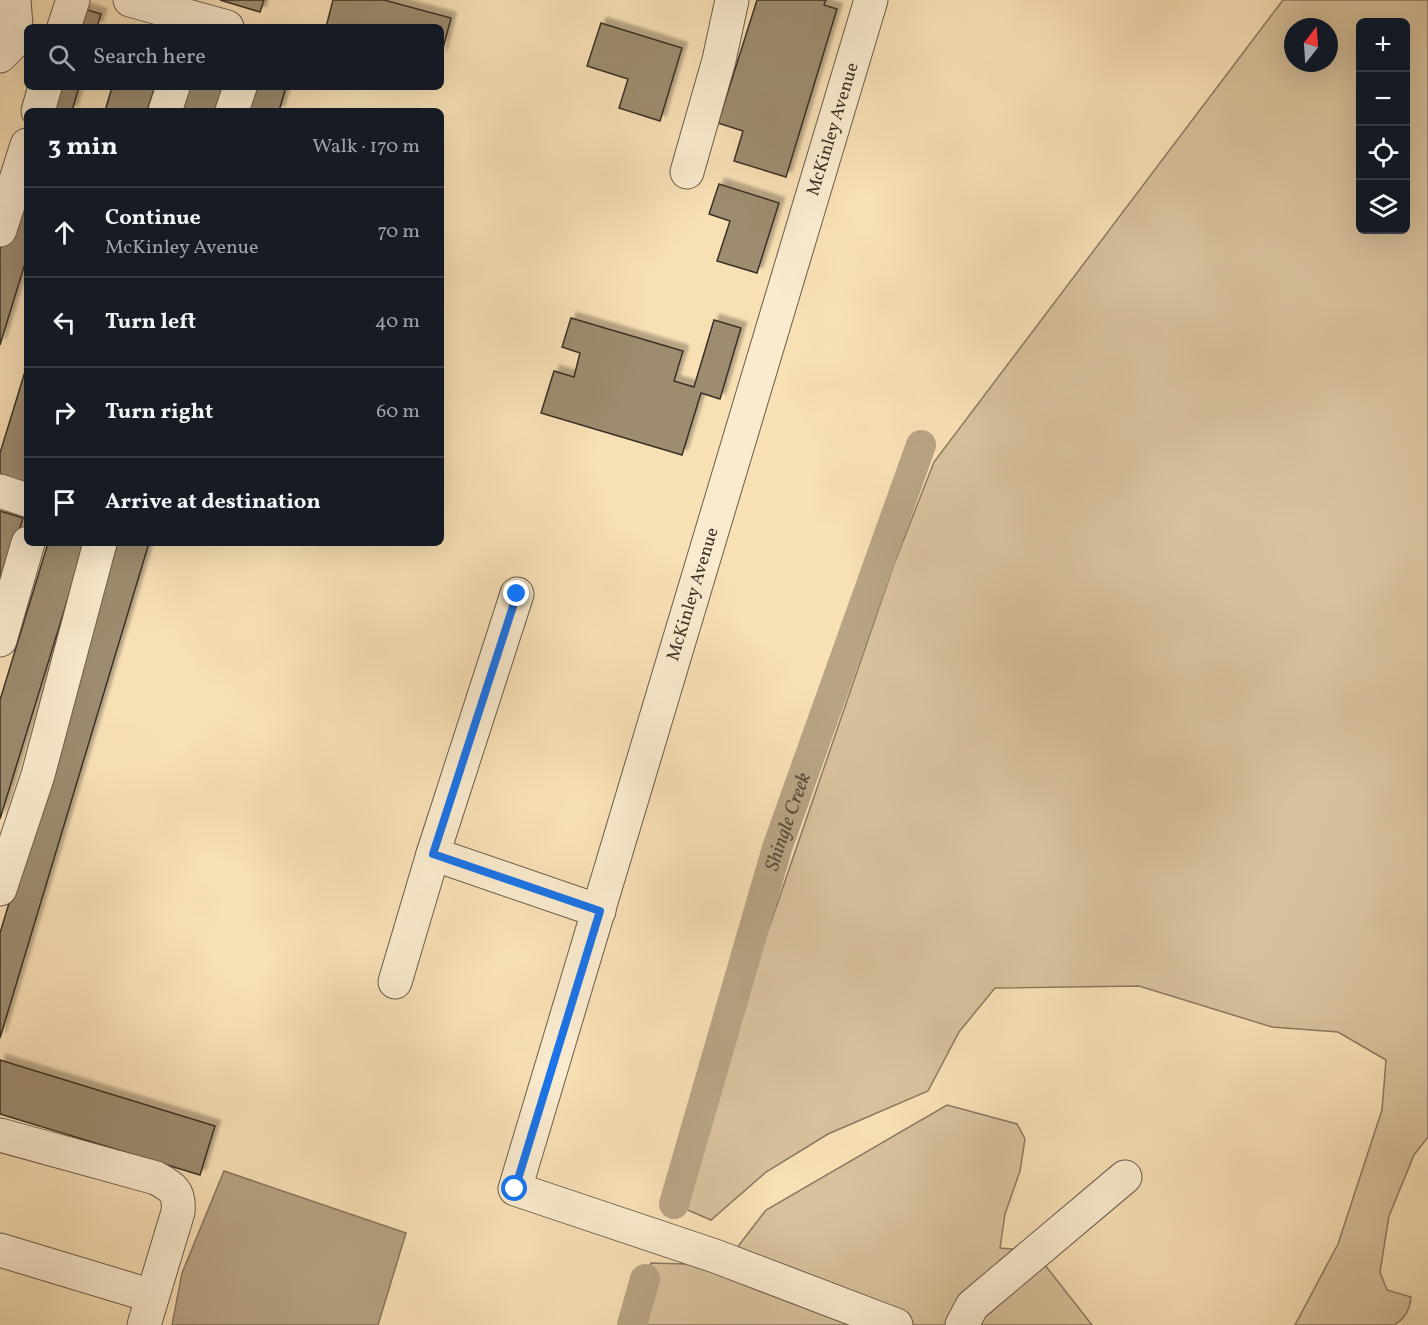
<!DOCTYPE html>
<meta charset="utf-8">
<style>
:root{--surface:#171b24;--page:#20242c;--text:#f1f3f6;--muted:#9ea1a6;--line:#363941}
body{margin:0;font-family:Vollkorn,serif;background:var(--page);color:var(--text)}
.controls{position:absolute;right:18px;top:18px;display:grid;overflow:hidden;border-radius:9px;box-shadow:0 6px 24px #0002}
.controls button{width:54px;height:54px;display:grid;place-items:center;padding:0;border:0;border-bottom:2px solid var(--line);background:var(--surface);color:var(--text);font:30px sans-serif}
.compass{position:absolute;left:1284px;top:18px;width:54px;height:54px;border-radius:50%;background:var(--surface);box-shadow:0 6px 24px #0002;rotate:17deg}
.stop{position:absolute;width:18px;height:18px;margin:-14px;border:4px solid #1a73e8;border-radius:50%;background:#fff}
.stop.end{background:#1a73e8;border-color:#fff;box-shadow:0 2px 6px #0008}
.list{margin:0;padding:0;list-style:none}
h2{display:flex;justify-content:space-between;align-items:center;height:78px;margin:0;padding:0 24px;font-size:26px}
h2 small{font-size:20px;font-weight:400;color:var(--muted)}
.list li{display:grid;grid-template-columns:39px 1fr auto;gap:18px;align-items:center;box-sizing:border-box;height:90px;padding:0 24px;border-top:2px solid var(--line)}
.list b{display:block;font-size:22px;white-space:nowrap}
.list p{margin:0;font-size:20px;white-space:nowrap;color:var(--muted)}
.list em{font-size:20px;font-style:normal;color:var(--muted)}
.icon{flex:none;width:33px;height:33px;fill:none;stroke:currentColor;stroke-width:2;stroke-linecap:round;stroke-linejoin:round}
.map{position:relative;flex:none;width:1428px;height:1325px;overflow:hidden}
.search{position:absolute;background:var(--surface);box-shadow:0 6px 24px #0002;left:24px;top:24px;width:420px;height:66px;display:flex;align-items:center;gap:15px;box-sizing:border-box;padding:0 21px;border-radius:9px;color:var(--muted);font-size:22px}
.panel{position:absolute;background:var(--surface);box-shadow:0 6px 24px #0002;left:24px;top:108px;width:420px;height:438px;border-radius:9px}
.map>svg:first-child{display:block}
</style>
<div class="map">
<svg width="1428" height="1325" viewBox="0 0 1428 1325">
<defs>
<filter id="shadow"><feDropShadow dx="5.5" dy="-5.5" stdDeviation="1.5" flood-color="#0004"/></filter>
</defs>
<rect width="100%" height="100%" fill="#f8e0b5"/>
<filter id="stains"><feTurbulence type="fractalNoise" baseFrequency=".00333" numOctaves="4"/><feColorMatrix values="0 0 0 0 .2 0 0 0 0 .09 0 0 0 0 .02 0 0 0 .5 -.17"/></filter>
<radialGradient id="worn" r=".72"><stop offset=".6" stop-color="#630" stop-opacity="0"/><stop offset="1" stop-color="#630" stop-opacity=".3"/></radialGradient>
<g fill="#d8c29d" stroke="#8a7962" stroke-width="1.5" fill-rule="evenodd">
<path d="M1283 0H1428V1137L1414 1155 1389 1216 1380 1272 1387 1290 1411 1297C1410 1309 1405 1319 1394 1325H1295L1338 1244 1382 1110 1386 1060 1338 1032 1272 1027 1139 986 995 988 959 1032 928 1091 828 1134 766 1172 711 1220 674 1204 894 564 934 462ZM1360 22H1406V230H1360ZM1293 27H1329V63H1293Z"/>
<polygon points="947,1105 1017,1124 1025,1139 1020,1171 1005,1214 1000,1248 1034,1251 1092,1325 632,1325 651,1263 686,1264 736,1249 766,1210"/>
</g>
<polygon fill="#b8a484" stroke="#86765e" stroke-width="1.5" points="224,1171 406,1233 378,1325 172,1325 182,1273"/>
<g fill="none" stroke-linecap="round" stroke-linejoin="round">
<g stroke="#b8a484" stroke-width="30">
<path id="s1" d="M674 1204 777 848 921 445"/>
<polyline points="632,1325 645,1279"/>
</g>
</g>
<g fill="#9d8c70" stroke="#3b3026" stroke-width="1.5" filter="url(#shadow)">
<polygon points="220,0 264,0 260,12"/>
<polygon points="333,0 384,0 451,18 441,56 441,27 326,27"/>
<polygon points="757,0 826,0 824,5 837,9 786,177 734,161 743,131 718,123"/>
<polygon points="74,6 101,14 97,27 68,27"/>
<polygon points="601,23 682,48 660,121 619,108 628,79 587,66"/>
<polygon points="50,87 79,87 72,111 42,111"/>
<polygon points="112,87 155,87 147,111 105,111"/>
<polygon points="187,87 223,87 216,111 180,111"/>
<polygon points="255,87 286,87 279,111 248,111"/>
<polygon points="27,161 27,257 0,345 0,249"/>
<polygon points="719,184 779,203 757,273 717,261 730,221 709,214"/>
<polygon points="571,318 683,351 674,381 694,387 714,320 741,328 720,399 701,393 682,455 541,413 554,371 574,377 580,353 562,347"/>
<polygon points="27,365 27,486 0,478 0,453"/>
<polygon points="0,511 23,518 0,593"/>
<polygon points="48,543 85,543 0,819 0,700"/>
<polygon points="117,543 149,543 0,1038 0,933"/>
<polygon points="0,1060 215,1126 200,1175 0,1114"/>
</g>
<g fill="none" stroke-linecap="round" stroke-linejoin="round">
<g stroke="#6a5c4a" stroke-width="35">
<g id="minor">
<polyline points="130,0 227,27"/>
<polyline points="871,0 515,1189 715,1256 896,1325"/>
<polyline points="64,27 73,0"/>
<polyline points="0,56 17,39 14,0"/>
<polyline points="38,111 45,87"/>
<polyline points="165,111 173,87"/>
<polyline points="232,111 240,87"/>
<polyline points="687,172 719,60 732,0"/>
<polyline points="0,230 27,145"/>
<polyline points="0,491 27,500"/>
<polyline points="517,594 433,854 599,911"/>
<polyline points="0,640 28,543"/>
<polyline points="0,889 38,775 100,543"/>
<polyline points="395,982 433,854"/>
<path d="M0 1135 156 1178C173 1187 180 1192 178 1212L144 1325"/>
<polyline points="0,1250 152,1296"/>
<polyline points="962,1325 972,1306 1125,1177"/>
</g>
</g>
<use href="#minor" stroke="#faebcf" stroke-width="33"/>
</g>
<g fill="none" stroke-linecap="round" stroke-linejoin="round">
<polyline stroke="#1a73e8" stroke-width="8" points="515,1189 600,911 433,854 517,594"/>
</g>
<g text-anchor="middle" stroke-width="5" stroke-linejoin="round" paint-order="stroke">
<g font-size="18" fill="#3b3026" stroke="#faebcf">
<text transform="translate(832 129) rotate(-73)" y="6">McKinley Avenue</text>
<text transform="translate(692 594) rotate(-73)" y="6">McKinley Avenue</text>
</g>
<g font-size="20" font-style="italic" fill="#5a4d3e" stroke="#faebcf">
<text dy="7" stroke="none"><textPath href="#s1" startOffset="399">Shingle Creek</textPath></text>
</g>
</g>
<rect width="100%" height="100%" filter="url(#stains)"/>
<rect width="100%" height="100%" fill="url(#worn)"/>
</svg>
<div class="controls">
<button>+</button>
<button>−</button>
<button><svg class="icon" aria-label="locate" viewBox="0 0 24 24"><circle cx="12" cy="12" r="6"/><path d="M12 2v4M12 18v4M2 12h4M18 12h4"/></svg></button>
<button><svg class="icon" aria-label="layers" viewBox="0 0 24 24"><path d="M12 4l9 5-9 5-9-5zM3 14l9 5 9-5"/></svg></button>
</div>
<svg class="compass" viewBox="-18 -18 36 36"><path d="M0-13l5 13h-10z" fill="#e53935"/><path d="M0 13l5-13h-10z" fill="#9ea1a6"/></svg>
<div class="stop" style="left:515px;top:1189px"></div>
<div class="stop end" style="left:517px;top:594px"></div>
<div class="search"><svg class="icon" aria-label="search" viewBox="0 0 24 24"><circle cx="10" cy="10" r="6"/><path d="M15 15l6 6"/></svg>Search here</div>
<section class="panel">
<h2>3 min<small>Walk · 170 m</small></h2>
<ul class="list">
<li><svg class="icon" aria-label="ahead" viewBox="0 0 24 24"><path d="M12 20V5M6 11l6-6 6 6"/></svg><div><b>Continue</b><p>McKinley Avenue</p></div><em>70 m</em></li>
<li><svg class="icon" aria-label="left" viewBox="0 0 24 24"><path d="M17 20v-9H6M10 6l-5 5 5 5"/></svg><div><b>Turn left</b></div><em>40 m</em></li>
<li><svg class="icon" aria-label="right" viewBox="0 0 24 24"><path d="M7 20v-9h11M14 6l5 5-5 5"/></svg><div><b>Turn right</b></div><em>60 m</em></li>
<li><svg class="icon" aria-label="arrive" viewBox="0 0 24 24"><path d="M6 21V4h12l-3 4 3 4H6"/></svg><div><b>Arrive at destination</b></div></li>
</ul>
</section>
</div>
